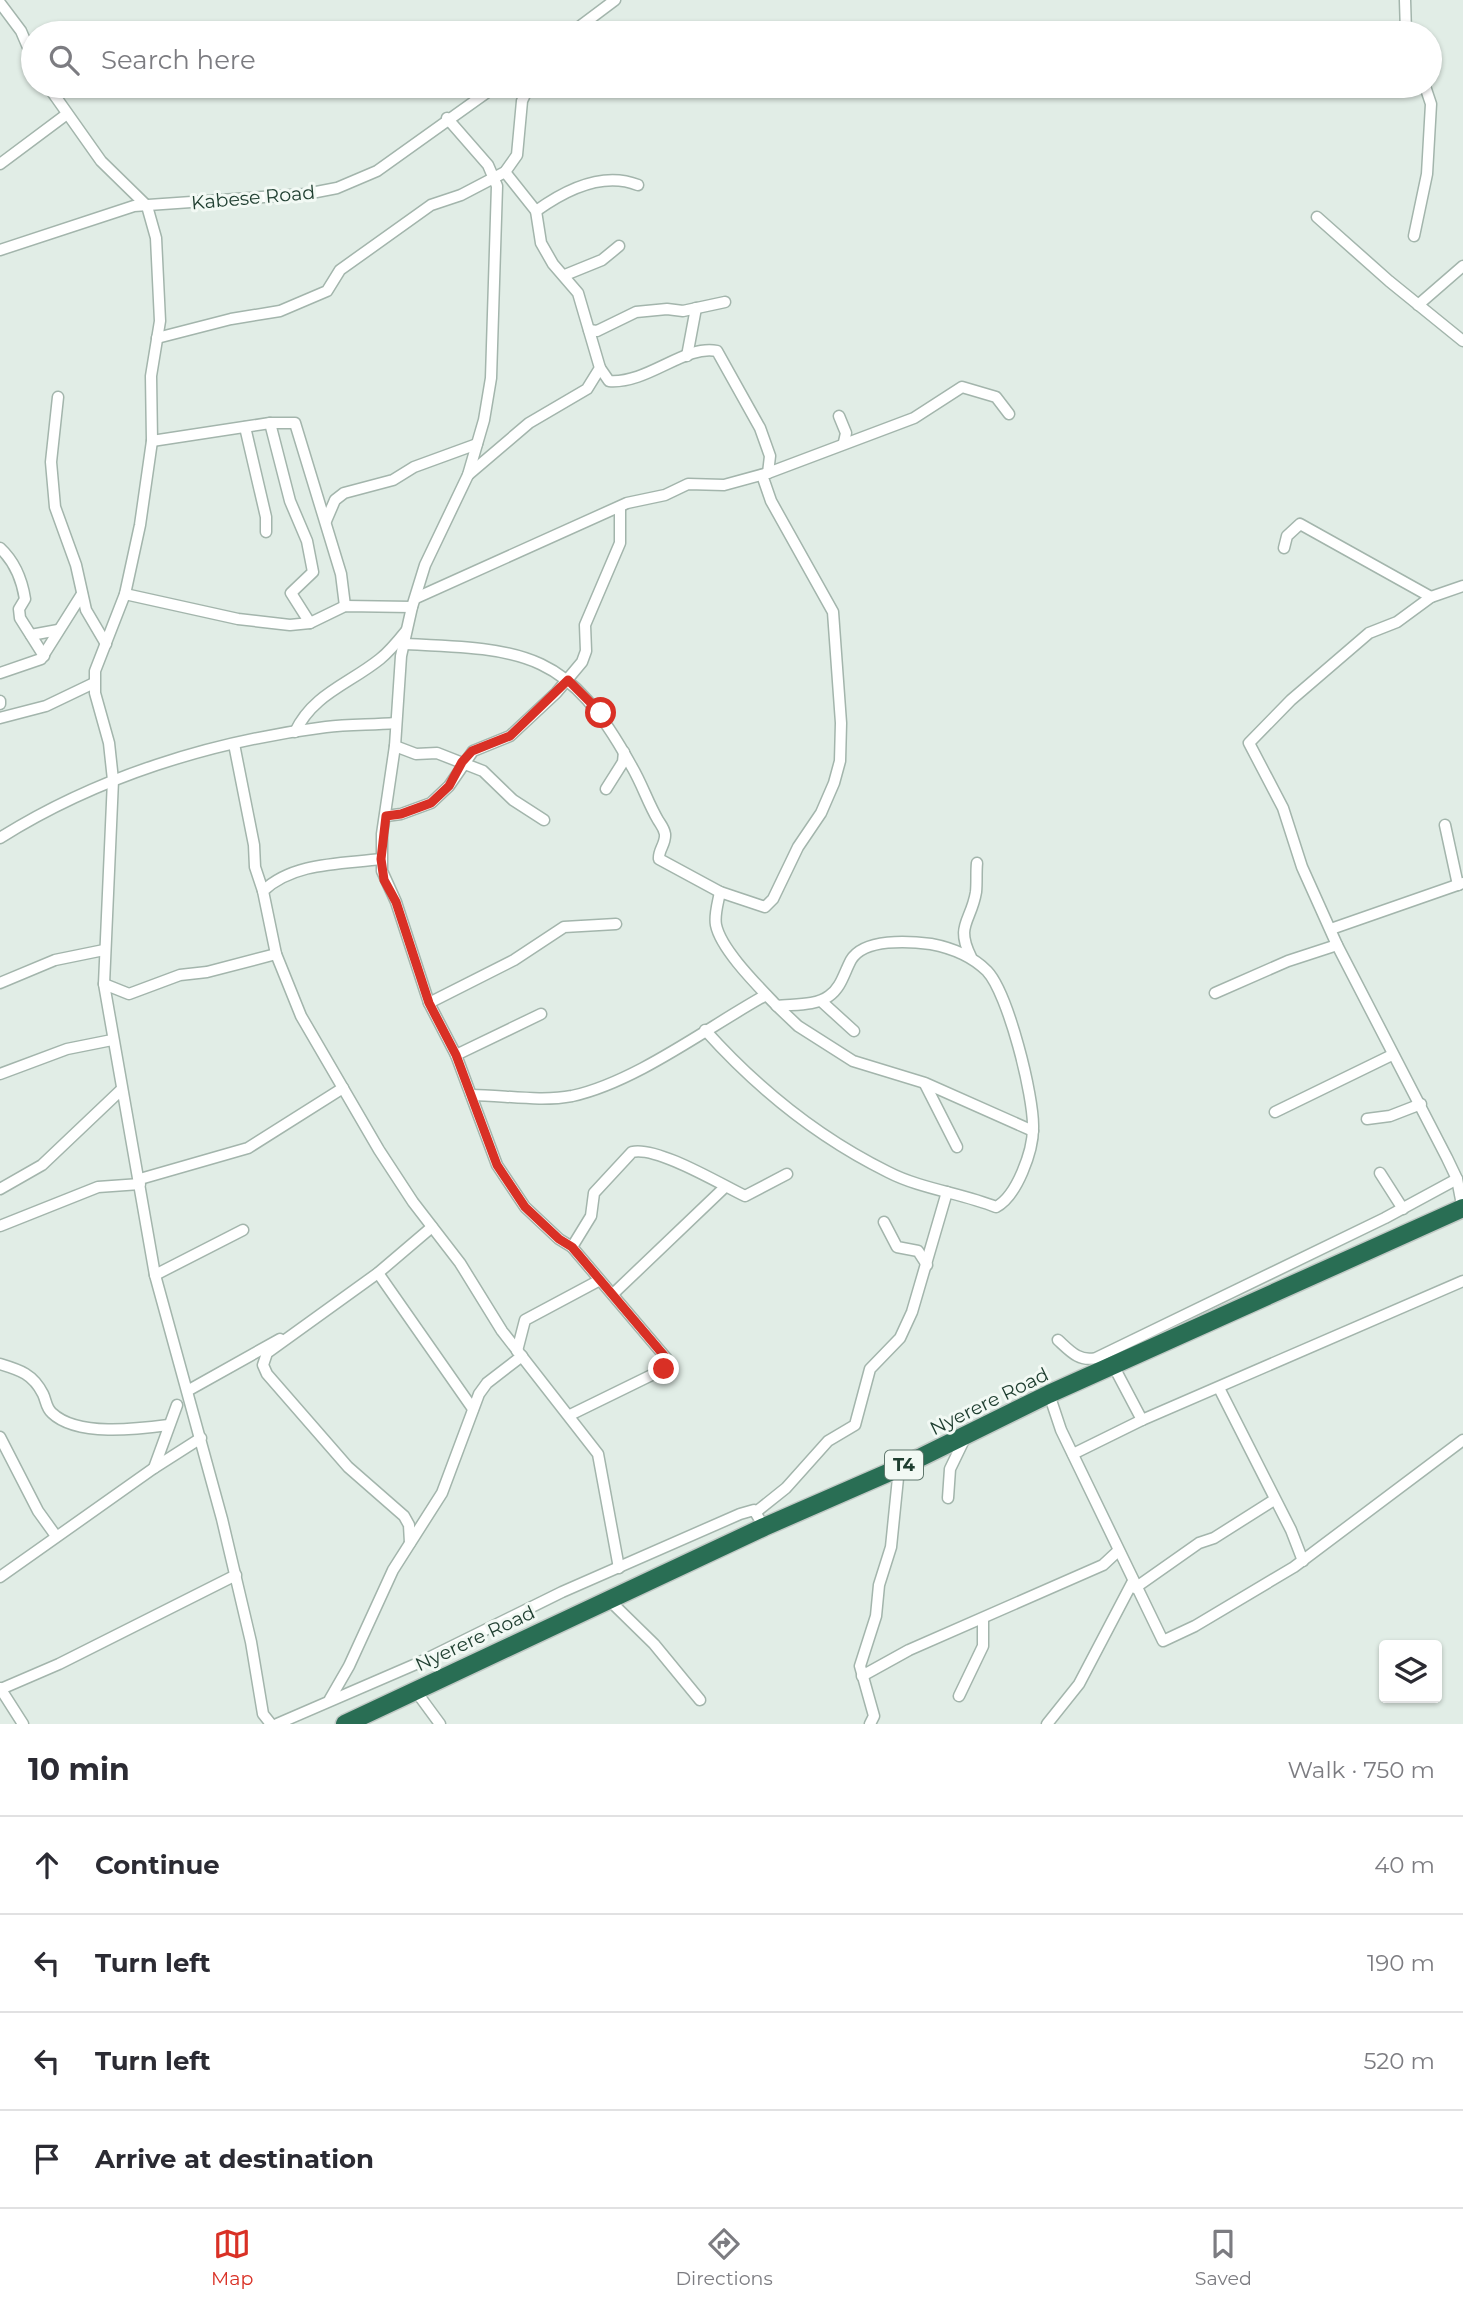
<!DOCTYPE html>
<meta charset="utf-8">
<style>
:root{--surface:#fff;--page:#f2f2f3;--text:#2b2b33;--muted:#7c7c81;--line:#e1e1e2;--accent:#d93025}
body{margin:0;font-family:Montserrat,sans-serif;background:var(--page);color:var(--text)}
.controls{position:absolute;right:21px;bottom:21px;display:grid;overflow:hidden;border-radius:7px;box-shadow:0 2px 5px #0004}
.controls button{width:63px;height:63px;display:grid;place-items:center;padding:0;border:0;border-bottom:2px solid var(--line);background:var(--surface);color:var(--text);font:35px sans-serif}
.stop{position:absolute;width:21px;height:21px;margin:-16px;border:5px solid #d93025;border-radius:50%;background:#fff}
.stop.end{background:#d93025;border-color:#fff;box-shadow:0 2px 7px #0008}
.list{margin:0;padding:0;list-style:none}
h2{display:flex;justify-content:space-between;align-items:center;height:91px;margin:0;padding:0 28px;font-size:30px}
h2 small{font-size:23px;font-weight:400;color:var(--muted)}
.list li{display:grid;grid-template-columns:46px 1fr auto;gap:21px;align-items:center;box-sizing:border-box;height:98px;padding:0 28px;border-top:2px solid var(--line)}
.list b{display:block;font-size:26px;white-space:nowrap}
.list em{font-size:23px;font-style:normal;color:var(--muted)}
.icon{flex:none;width:38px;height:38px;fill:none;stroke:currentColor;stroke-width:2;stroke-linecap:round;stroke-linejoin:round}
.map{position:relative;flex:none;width:1463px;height:1724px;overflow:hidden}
.search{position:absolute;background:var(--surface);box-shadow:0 2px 5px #0004;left:21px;right:21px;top:21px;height:77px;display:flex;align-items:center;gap:18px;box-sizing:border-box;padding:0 24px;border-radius:38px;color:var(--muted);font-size:26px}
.sheet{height:483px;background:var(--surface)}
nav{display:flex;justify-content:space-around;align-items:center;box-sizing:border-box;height:98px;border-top:2px solid var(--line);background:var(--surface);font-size:19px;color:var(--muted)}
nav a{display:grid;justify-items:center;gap:4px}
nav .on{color:var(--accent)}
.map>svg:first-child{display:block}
</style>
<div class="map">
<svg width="1463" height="1724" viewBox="0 0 1463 1724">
<rect width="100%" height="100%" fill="#e1ede6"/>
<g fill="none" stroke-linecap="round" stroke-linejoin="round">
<g stroke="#a3b5ac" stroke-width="13">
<g id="street">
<polyline points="1405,0 1406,33"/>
<polyline points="0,3 21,31 33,59"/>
<polyline points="571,33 615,0"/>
<polyline points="48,86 101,161 147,206 156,238 160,321 151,376 152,441 140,525 125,594 95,671 95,693 109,743 113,780 104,984 155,1275 222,1519 251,1642 263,1714 271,1724"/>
<polyline points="447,118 488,165 497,186 491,378 484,420 468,475 425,565 412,607 401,656 395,746 382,834 382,871 396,902 429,1003 456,1055 497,1165 525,1207 559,1239 572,1247 667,1359 664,1369 570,1415"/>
<polyline points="0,164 67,114"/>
<path d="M536 211C565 190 603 171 638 185"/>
<polyline points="1317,217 1389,281 1463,341"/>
<polyline points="1414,236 1427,174 1431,104 1425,86"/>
<polyline points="0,250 134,206 306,194 337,188 377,171 496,86"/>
<polyline points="565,275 602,260 619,246"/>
<polyline points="1418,305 1463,266"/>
<polyline points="589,330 597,331 636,312 667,309 683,311 725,302"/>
<polyline points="157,338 231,319 280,311 327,291 340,270 431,205 461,195 505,172 517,155 522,101 529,86"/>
<polyline points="687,356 696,308"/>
<path d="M600 368 609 381C648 384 685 344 717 351L760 428 770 456 768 473"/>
<polyline points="58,397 51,462 55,507 76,565 86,610 106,644"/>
<polyline points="839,416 846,433 844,442"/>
<polyline points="270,423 290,501 307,541 313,572 291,593 310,623"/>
<polyline points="245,427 266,517 266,532"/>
<polyline points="152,441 270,423 295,423 341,574 345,606"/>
<polyline points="468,475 529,423 587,389 600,368 578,293 553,264 541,243 536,211 505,172"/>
<polyline points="326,521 335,500 344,493 393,480 414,467 477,444"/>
<path d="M0 548C14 561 22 580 25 599L19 609 20 618 44 656"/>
<polyline points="1284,548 1287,536 1300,524 1431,597"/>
<polyline points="125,594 238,619 290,625 310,623 345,606 412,607"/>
<polyline points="416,598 627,503 665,495 688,484 724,485 768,473 914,418 962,387 996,397 1009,414"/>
<polyline points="31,635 58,630"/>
<path d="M404 644C528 649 569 652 632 767 642 784 648 803 658 820 661 825 664 828 665 834 666 844 658 850 659 859L720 892 765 907 773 899 798 847 821 813 834 783 840 761 841 723 833 612 771 501 762 475"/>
<polyline points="0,673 41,659 82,594"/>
<polyline points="0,701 0,704"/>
<polyline points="0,718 46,706 94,683"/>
<path d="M295 732C313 694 349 684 380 659 390 651 398 641 406 631"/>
<polyline points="234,744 254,845 255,867 263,891"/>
<polyline points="395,746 416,754 437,753 483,771 513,800 544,820"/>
<polyline points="606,789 623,762 624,752"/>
<polyline points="386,816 401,814 431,803 449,786 473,751 510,736 556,693 582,662 586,651 585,625 620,543 620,507"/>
<polyline points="1445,825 1458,885"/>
<path d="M0 838C97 777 212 741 326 727 349 724 372 725 395 723"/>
<path d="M381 859C342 864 293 862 263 891L276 954 301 1016 379 1150 413 1202 460 1263 502 1331 598 1454 619 1568"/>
<polyline points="1331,929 1463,883"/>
<path d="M971 957C955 925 971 922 976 892 977 882 976 872 977 863"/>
<polyline points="0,983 55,960 104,950"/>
<polyline points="104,984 129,994 180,975 207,972 276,954"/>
<polyline points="1215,993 1288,961 1337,945"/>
<polyline points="821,1001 854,1031"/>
<polyline points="429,1003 514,960 564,927 616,924"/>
<polyline points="777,1006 798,1026 853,1061 925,1083 1033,1131"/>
<path d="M705 1030C758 1089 817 1137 888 1172 921 1189 961 1193 996 1207 1017 1196 1033 1151 1033 1128 1034 1096 1008 993 987 971 972 956 952 948 931 944 909 941 864 938 851 960 844 973 841 988 829 996 816 1006 793 1004 777 1006 760 988 721 950 716 925 714 915 718 903 720 892"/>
<polyline points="456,1055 541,1014"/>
<polyline points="0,1074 67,1049 112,1040"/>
<polyline points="925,1084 957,1147"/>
<path d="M471 1095C503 1095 540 1102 572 1096 636 1082 708 1027 766 995"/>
<polyline points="1275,1112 1392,1055"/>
<polyline points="1367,1119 1390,1116 1421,1104"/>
<polyline points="1380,1173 1403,1209"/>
<polyline points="140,1179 248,1148 343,1088"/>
<polyline points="0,1189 42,1165 121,1090"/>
<polyline points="1463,1210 1457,1179 1447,1158 1337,945 1302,867 1283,808 1249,743 1291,700 1369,633 1397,622 1431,597 1463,586"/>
<polyline points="884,1222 897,1247 918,1251 927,1265"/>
<polyline points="0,1226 98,1187 140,1184"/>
<path d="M572 1247 591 1216 594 1193 632 1152C657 1146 720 1184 745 1196L787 1174"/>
<polyline points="378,1273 473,1409"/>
<polyline points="155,1275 243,1230"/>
<polyline points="614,1293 725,1187"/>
<path d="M1058 1340C1070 1351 1079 1362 1096 1358L1385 1218 1457 1179"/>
<polyline points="517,1351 525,1320 598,1281"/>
<path d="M0 1364C20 1370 33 1374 43 1394 46 1400 46 1408 52 1413 77 1437 138 1429 169 1425"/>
<polyline points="1114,1367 1142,1420"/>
<polyline points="1219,1388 1291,1530 1303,1561"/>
<polyline points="189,1390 280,1339"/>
<polyline points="1049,1394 1061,1430 1163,1641 1195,1626 1294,1567 1463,1440"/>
<polyline points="0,1437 38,1511 56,1536"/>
<polyline points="1073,1454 1142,1420 1463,1281"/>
<polyline points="154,1468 177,1405"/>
<polyline points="948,1498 950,1469 965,1438"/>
<polyline points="756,1512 786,1488 828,1441 855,1425 870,1369 900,1338 912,1312 947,1192"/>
<polyline points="410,1543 409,1525 404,1516 348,1467 267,1374 263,1365 267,1353 378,1273 432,1227"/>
<polyline points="0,1577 154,1468 201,1438"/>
<polyline points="1135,1588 1199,1543 1214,1538 1274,1500"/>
<polyline points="608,1599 654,1644 700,1700"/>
<polyline points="862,1676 909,1650 1103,1565 1118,1551"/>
<polyline points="0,1688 23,1724"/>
<polyline points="1,1689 59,1664 236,1575"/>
<polyline points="415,1690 440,1724"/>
<polyline points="959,1696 983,1646 983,1620"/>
<polyline points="330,1699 349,1666 393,1570 442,1493 479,1394 487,1383 522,1356"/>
<polyline points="277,1724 416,1664 562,1592 740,1514 754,1510 764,1527"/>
<polyline points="870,1724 874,1716 860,1666 876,1616 879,1585 891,1547 899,1468"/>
<polyline points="1047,1724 1079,1684 1132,1583"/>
</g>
</g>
<g stroke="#c1c9c5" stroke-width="21">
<polyline id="highway" points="345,1724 764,1527 899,1468 1049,1394 1463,1208"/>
</g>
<use href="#street" stroke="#fff" stroke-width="10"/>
<use href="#highway" stroke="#296e54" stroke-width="18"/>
</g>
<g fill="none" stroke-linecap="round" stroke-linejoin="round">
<polyline stroke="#d93025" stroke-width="9" points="601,713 568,680 510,736 472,751 462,762 449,786 431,803 401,814 386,816 381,859 384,880 396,902 429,1003 456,1055 497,1165 525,1207 559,1239 572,1247 667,1359 664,1369"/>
</g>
<g text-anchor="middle" stroke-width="6" stroke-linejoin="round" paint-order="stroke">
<rect fill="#f2f9f4" stroke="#5f776c" stroke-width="2" x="885" y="1450.5" width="38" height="29" rx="5"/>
<g font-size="18" font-weight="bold" fill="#203f31">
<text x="904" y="1471">T4</text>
</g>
<g font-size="19" fill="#203f31" stroke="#f2f9f4">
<text transform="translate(253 197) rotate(-5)" y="7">Kabese Road</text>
<text transform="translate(989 1401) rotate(-26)" y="7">Nyerere Road</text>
<text transform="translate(475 1638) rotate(-25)" y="7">Nyerere Road</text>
</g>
</g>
</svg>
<div class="controls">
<button><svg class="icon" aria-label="layers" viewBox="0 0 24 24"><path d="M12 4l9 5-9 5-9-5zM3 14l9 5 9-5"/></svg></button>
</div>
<div class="stop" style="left:601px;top:713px"></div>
<div class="stop end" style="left:664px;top:1369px"></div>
<div class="search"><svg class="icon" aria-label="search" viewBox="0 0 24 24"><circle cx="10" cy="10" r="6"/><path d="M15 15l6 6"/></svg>Search here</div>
</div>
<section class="sheet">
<h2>10 min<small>Walk · 750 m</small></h2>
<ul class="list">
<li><svg class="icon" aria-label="ahead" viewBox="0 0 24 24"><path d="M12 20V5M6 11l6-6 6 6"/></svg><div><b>Continue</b></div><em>40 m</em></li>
<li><svg class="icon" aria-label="left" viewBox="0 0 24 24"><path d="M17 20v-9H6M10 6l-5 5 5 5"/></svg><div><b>Turn left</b></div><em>190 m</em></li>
<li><svg class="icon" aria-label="left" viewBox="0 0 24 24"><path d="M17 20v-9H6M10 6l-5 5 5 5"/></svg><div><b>Turn left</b></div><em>520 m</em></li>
<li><svg class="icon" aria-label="arrive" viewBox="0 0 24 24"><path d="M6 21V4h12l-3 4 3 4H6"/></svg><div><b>Arrive at destination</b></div></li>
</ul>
</section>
<nav>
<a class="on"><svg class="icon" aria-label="map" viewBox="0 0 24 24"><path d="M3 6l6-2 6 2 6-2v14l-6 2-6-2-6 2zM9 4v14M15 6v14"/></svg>Map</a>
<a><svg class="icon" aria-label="directions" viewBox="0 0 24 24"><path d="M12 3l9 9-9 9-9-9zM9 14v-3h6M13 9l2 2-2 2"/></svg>Directions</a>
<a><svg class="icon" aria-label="saved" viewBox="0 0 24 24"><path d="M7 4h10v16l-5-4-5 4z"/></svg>Saved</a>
</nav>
